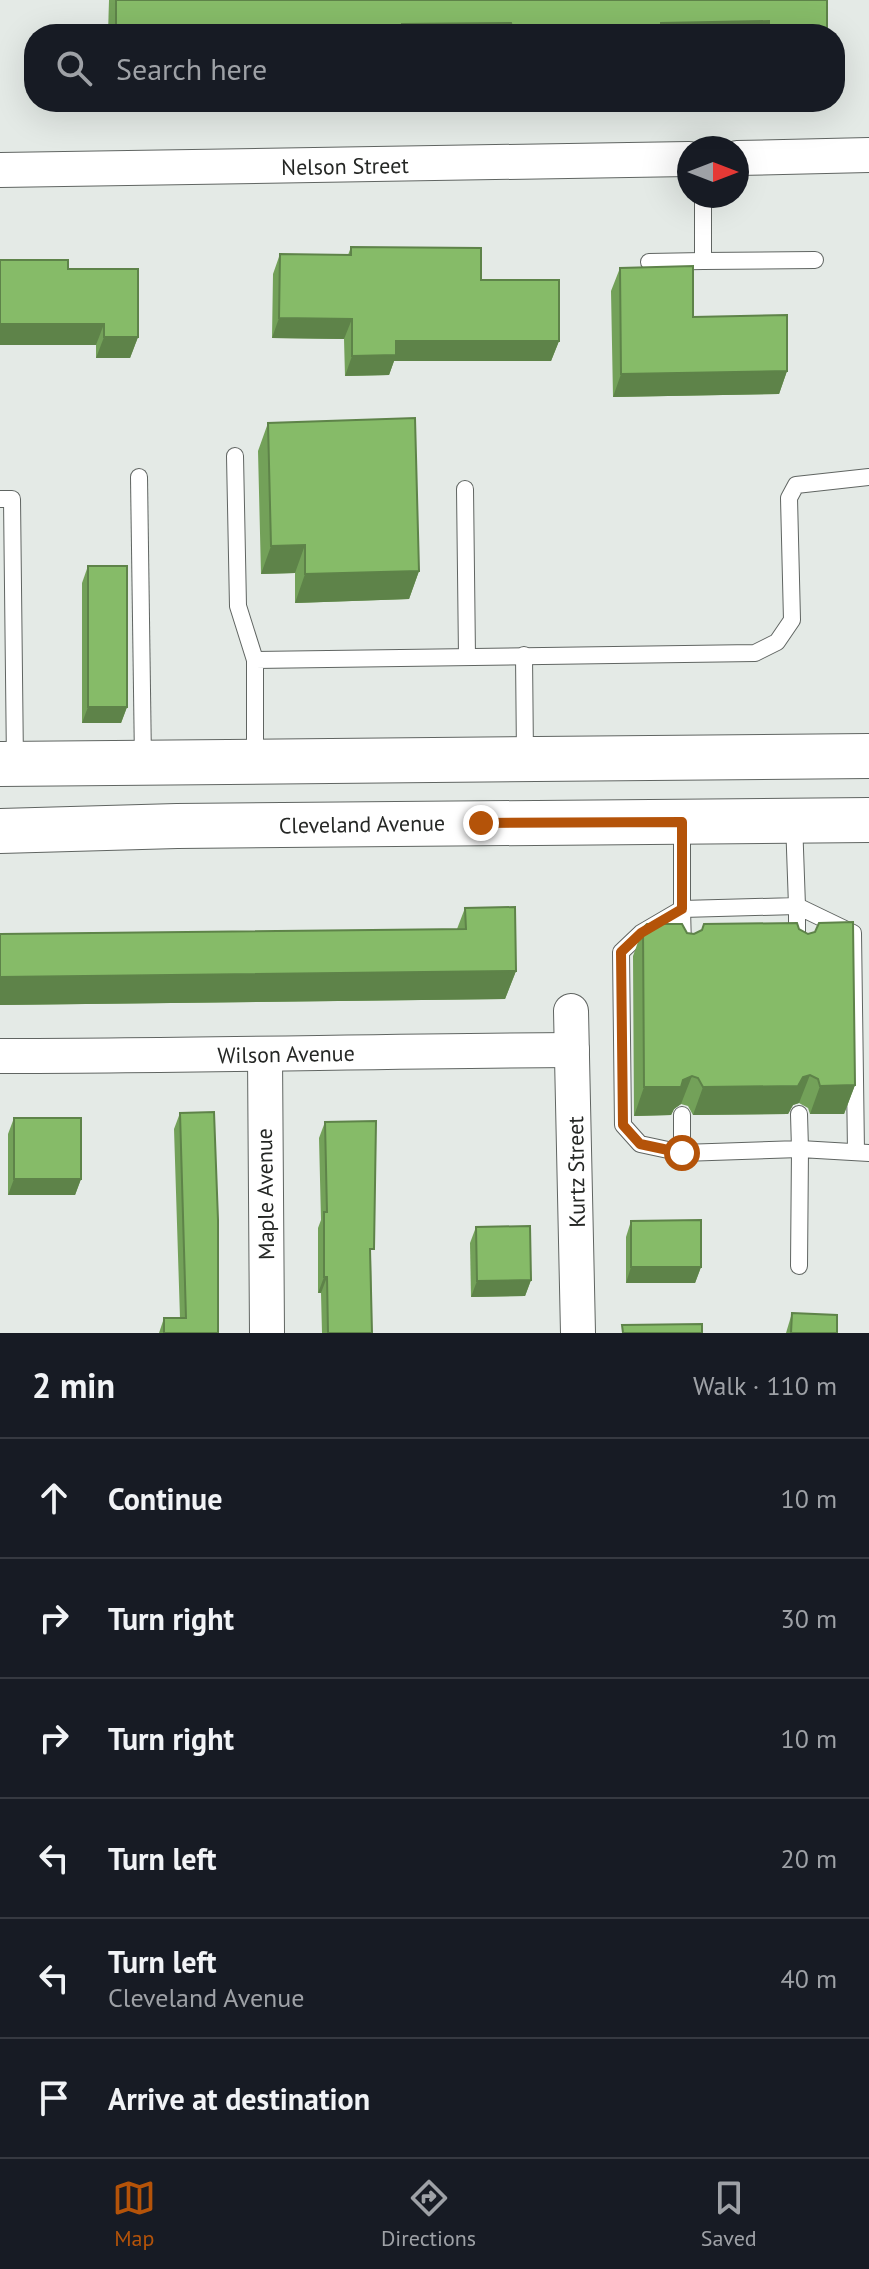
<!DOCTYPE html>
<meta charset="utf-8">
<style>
:root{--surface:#171b24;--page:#242831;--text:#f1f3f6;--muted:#9ea1a6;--line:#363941;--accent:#b45309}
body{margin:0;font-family:"PT Sans",sans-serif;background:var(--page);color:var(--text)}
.compass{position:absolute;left:677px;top:136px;width:72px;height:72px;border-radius:50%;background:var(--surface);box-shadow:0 8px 32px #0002;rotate:90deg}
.stop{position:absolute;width:24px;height:24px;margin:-18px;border:6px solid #b45309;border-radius:50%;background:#fff}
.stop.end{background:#b45309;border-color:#fff;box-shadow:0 2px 8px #0008}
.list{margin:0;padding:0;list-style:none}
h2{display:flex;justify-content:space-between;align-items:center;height:104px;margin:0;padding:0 32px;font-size:34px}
h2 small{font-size:26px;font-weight:400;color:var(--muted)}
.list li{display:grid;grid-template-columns:52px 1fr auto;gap:24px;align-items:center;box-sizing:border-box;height:120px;padding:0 32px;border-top:2px solid var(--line)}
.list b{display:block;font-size:30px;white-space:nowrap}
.list p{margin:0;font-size:26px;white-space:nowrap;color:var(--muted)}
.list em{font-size:26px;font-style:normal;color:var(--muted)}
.icon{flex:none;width:44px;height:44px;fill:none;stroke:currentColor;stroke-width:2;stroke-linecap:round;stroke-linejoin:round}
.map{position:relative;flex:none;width:869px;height:1333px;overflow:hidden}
.search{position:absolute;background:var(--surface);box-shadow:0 8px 32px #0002;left:24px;right:24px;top:24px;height:88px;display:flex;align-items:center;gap:20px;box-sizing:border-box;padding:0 28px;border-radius:32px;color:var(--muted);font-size:30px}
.sheet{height:824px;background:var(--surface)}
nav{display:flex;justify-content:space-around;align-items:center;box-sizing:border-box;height:112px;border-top:2px solid var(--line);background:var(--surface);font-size:22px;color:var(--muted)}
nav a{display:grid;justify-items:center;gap:4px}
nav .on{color:var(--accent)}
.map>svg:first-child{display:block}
</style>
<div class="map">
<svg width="869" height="1333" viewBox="0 0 869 1333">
<rect width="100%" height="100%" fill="#e4eae6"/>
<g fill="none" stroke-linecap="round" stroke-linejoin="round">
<g stroke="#606562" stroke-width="18">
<g id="lane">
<polyline points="703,196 703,261 815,260"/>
<polyline points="649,262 703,261"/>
<polyline points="235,456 238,606 255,660"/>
<polyline points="139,477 143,761"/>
<polyline points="465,489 467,656"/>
<polyline points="0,499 12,499 15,763"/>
<polyline points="524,655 525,757"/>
<polyline points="255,760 255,660 755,653 777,642 792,620 789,498 796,485 869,477"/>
<polyline points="682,824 682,909 797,906 794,821"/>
<polyline points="797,941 797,906 853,933 856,1152"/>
<polyline points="682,1115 682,1153 800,1149 799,1114"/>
<polyline points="682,1153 640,1144 623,1125 621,952 641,933 682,909 683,946"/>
<polyline points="799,1266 800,1149 869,1153"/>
</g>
</g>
<g stroke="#606562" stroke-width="36">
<g id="street">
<polyline points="737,158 869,155"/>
<polyline points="0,170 689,159"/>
<polyline points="571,1011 578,1333"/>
<path d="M0 1056C191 1056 382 1051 572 1050"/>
<polyline points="265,1056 267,1333"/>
</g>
</g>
<g stroke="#606562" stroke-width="46">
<g id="primary">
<polyline points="0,764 869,756"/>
<polyline points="0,831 177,826 869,820"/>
</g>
</g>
<use href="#lane" stroke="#fff" stroke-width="16"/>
<use href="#street" stroke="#fff" stroke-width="34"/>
<use href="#primary" stroke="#fff" stroke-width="44"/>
</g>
<g fill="#73a159">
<polygon points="109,0 827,0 827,34 108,34"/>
<polygon points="351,247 481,280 559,341 551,361 394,361 389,375 345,376 344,339 272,338 273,274 280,254 348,255"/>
<polygon points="620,268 693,317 787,371 779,394 613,397 611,291"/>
<polygon points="68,269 138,337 130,358 96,358 96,345 0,345"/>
<polygon points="268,423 419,571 409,599 295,603 295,573 261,574 258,451"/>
<polygon points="88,566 127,707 121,723 82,723 82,583"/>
<polygon points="465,908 516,971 505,999 0,1005 0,934 457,929"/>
<polygon points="643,928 687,933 855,1085 844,1114 810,1114 808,1108 799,1103 793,1105 788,1114 693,1115 688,1106 681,1104 674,1109 671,1115 634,1116 633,956"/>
<polygon points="180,1113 218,1333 159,1333 164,1318 180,1318 174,1129"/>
<polygon points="14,1118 81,1179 75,1195 8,1195 8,1134"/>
<polygon points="325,1122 371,1258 372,1333 322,1333 321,1293 318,1293 318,1228 321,1220 319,1138"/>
<polygon points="631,1221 701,1267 695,1283 626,1283 626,1237"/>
<polygon points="476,1227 531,1280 525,1296 471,1297 470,1243"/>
<polygon points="792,1313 837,1333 786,1333"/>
</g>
<g fill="#5e8349">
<polygon points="769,21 764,34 640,34 643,26 661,23"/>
<polygon points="511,23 508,34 327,34 328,32 402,24"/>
<polygon points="512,26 519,26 516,34 509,34"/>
<polygon points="116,28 179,30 177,34 114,34"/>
<polygon points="279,318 352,319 344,339 272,338"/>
<polygon points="0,324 104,324 96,345 0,345"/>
<polygon points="104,337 138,337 130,358 96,358"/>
<polygon points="396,341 559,341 551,361 394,361 389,375 345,376 352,356"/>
<polygon points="787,371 779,394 613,397 621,374"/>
<polygon points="305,545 295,573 261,574 271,546"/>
<polygon points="419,571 409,599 295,603 305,574"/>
<polygon points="88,707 127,707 121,723 82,723"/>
<polygon points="516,971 505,999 0,1005 0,977"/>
<polygon points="810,1075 799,1103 793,1105 788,1114 693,1115 703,1087 803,1077"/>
<polygon points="692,1076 681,1104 674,1109 671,1115 634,1116 644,1087 683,1080"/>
<polygon points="855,1085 844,1114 810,1114 820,1086"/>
<polygon points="14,1179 81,1179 75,1195 8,1195"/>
<polygon points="631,1267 701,1267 695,1283 626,1283"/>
<polygon points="324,1277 327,1277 321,1293 318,1293"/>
<polygon points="531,1280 525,1296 471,1297 477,1281"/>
</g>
<g fill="#86bb68" stroke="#5e8349" stroke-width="2">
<polygon points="116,0 827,0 827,34 769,34 769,21 661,23 661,26 643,26 643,34 519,34 519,26 512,26 511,23 402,24 402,32 328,32 328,34 179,34 179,30 116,28"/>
<polygon points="351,247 481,248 481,280 559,280 559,341 396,341 396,355 352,356 352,319 279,318 280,254 351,255"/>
<polygon points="0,260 68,260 68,269 138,269 138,337 104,337 104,324 0,324"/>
<polygon points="693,266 693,317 787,315 787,371 621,374 620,268"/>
<polygon points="415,418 419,571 305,574 305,545 271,546 268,423"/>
<rect x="88" y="566" width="39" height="141"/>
<polygon points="515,907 516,971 0,977 0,934 466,929 465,908"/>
<polygon points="853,922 855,1085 820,1086 818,1079 810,1075 803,1077 798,1086 703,1087 698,1078 692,1076 683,1080 681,1087 644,1087 643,928 647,924 682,924 687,933 694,934 702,930 704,924 797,923 799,929 808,934 815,932 819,923"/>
<polygon points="214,1112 218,1220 218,1333 164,1333 164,1318 186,1318 180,1113"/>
<rect x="14" y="1118" width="67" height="61"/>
<polygon points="376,1121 374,1249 370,1249 372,1333 328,1333 327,1277 324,1277 324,1212 327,1212 325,1122"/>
<polygon points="701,1220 701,1267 631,1267 631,1221"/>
<polygon points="530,1226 531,1280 477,1281 476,1227"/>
<polygon points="792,1313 837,1315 837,1333 791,1333"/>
<polygon points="702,1324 702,1333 623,1333 622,1325"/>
</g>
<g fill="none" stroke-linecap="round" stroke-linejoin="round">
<polyline stroke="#b45309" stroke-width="10" points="481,823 682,822 682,909 641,933 621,952 623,1125 640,1144 682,1153"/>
</g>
<g text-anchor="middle" stroke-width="6" stroke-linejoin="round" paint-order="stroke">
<g font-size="22" fill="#252725" stroke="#fff">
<text transform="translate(345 166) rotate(-1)" y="8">Nelson Street</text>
<text transform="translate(362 824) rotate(-1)" y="8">Cleveland Avenue</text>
<text transform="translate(286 1054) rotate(-1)" y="8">Wilson Avenue</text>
<text transform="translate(576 1172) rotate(-91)" y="8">Kurtz Street</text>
<text transform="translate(265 1194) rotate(-91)" y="8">Maple Avenue</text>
</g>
</g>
</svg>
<svg class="compass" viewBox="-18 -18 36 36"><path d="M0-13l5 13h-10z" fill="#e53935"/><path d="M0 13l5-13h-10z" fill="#9ea1a6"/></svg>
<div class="stop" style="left:682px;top:1153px"></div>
<div class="stop end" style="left:481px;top:823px"></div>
<div class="search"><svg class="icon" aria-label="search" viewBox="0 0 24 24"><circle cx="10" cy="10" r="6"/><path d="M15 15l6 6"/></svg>Search here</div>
</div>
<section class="sheet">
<h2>2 min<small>Walk · 110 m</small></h2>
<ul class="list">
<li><svg class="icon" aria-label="ahead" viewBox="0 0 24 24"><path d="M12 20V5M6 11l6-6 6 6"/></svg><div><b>Continue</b></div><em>10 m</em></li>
<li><svg class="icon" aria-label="right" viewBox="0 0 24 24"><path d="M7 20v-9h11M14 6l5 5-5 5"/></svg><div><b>Turn right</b></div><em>30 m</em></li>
<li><svg class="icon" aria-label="right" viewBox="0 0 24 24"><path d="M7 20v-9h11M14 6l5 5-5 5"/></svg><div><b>Turn right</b></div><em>10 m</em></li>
<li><svg class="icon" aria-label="left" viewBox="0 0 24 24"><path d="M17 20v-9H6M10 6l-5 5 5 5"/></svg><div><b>Turn left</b></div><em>20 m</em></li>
<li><svg class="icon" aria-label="left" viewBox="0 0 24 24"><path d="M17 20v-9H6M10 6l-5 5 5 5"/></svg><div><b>Turn left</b><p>Cleveland Avenue</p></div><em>40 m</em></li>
<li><svg class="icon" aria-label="arrive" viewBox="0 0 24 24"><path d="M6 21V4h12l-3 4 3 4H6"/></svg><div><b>Arrive at destination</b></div></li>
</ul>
</section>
<nav>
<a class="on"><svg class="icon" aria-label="map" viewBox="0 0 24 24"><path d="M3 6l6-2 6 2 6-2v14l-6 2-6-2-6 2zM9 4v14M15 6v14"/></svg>Map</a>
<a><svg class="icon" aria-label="directions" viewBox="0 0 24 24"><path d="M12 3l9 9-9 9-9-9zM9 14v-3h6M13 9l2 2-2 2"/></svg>Directions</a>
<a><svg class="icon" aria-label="saved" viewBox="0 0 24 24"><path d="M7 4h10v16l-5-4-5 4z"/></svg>Saved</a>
</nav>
